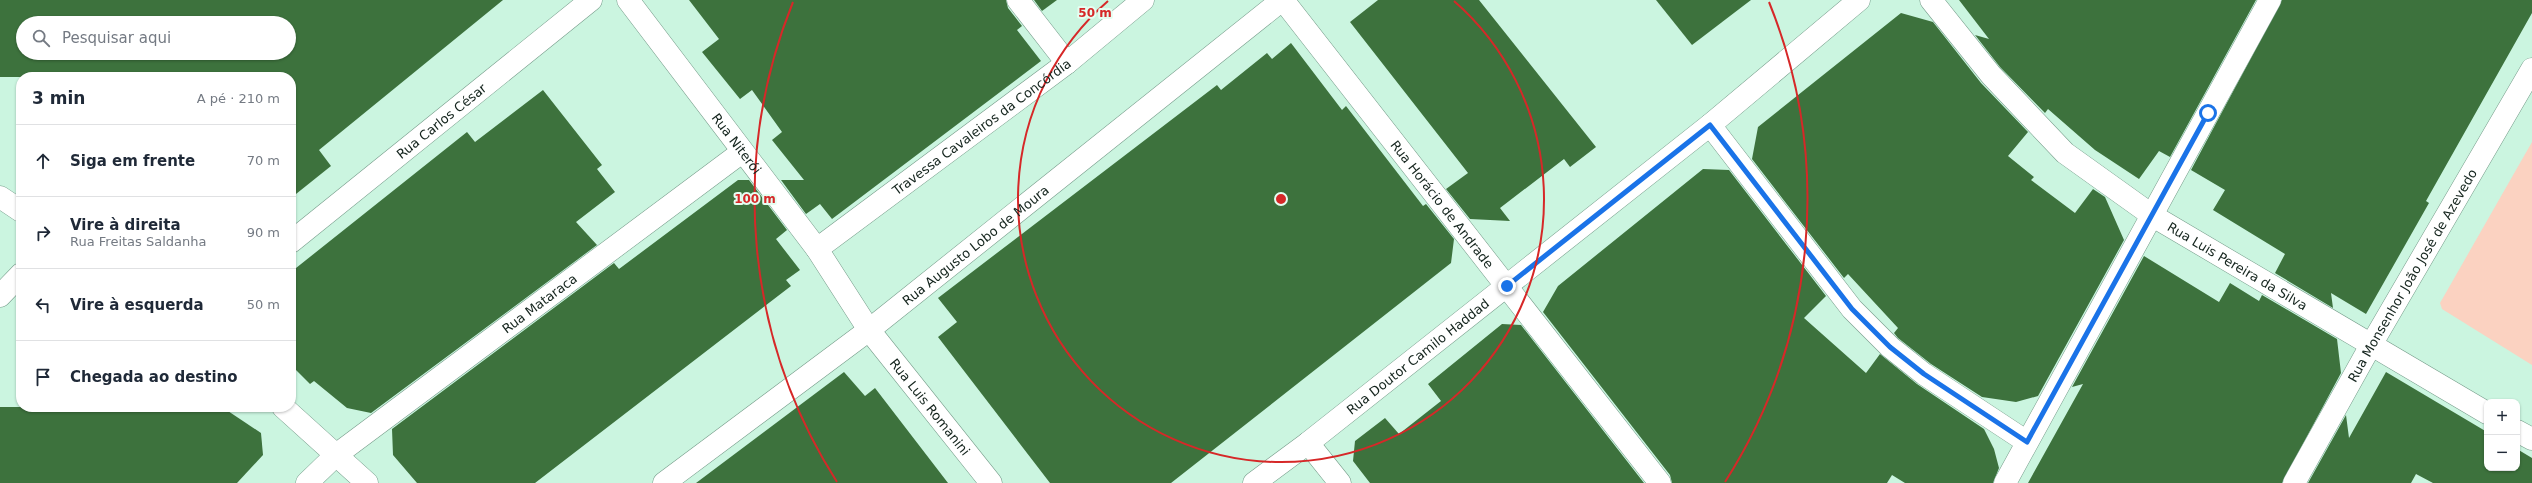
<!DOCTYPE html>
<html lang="pt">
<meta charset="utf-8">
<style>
:root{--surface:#fff;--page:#f6f6f7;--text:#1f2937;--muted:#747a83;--line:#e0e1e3}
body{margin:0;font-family:"DejaVu Sans",sans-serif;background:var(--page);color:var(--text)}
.controls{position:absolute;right:12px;bottom:12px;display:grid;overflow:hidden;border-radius:8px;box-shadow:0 1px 3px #0004}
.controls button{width:36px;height:36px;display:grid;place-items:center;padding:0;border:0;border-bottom:1px solid var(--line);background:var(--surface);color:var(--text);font:20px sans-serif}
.stop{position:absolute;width:12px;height:12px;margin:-9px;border:3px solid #1a73e8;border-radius:50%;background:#fff}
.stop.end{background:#1a73e8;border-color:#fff;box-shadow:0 1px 4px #0008}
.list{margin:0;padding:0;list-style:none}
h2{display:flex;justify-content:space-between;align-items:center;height:52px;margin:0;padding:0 16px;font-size:17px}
h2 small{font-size:13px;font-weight:400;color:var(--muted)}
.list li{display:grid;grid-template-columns:26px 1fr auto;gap:12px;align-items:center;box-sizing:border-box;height:72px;padding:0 16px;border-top:1px solid var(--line)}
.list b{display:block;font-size:15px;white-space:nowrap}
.list p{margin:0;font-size:13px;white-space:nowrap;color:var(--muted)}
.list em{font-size:13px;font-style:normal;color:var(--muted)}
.icon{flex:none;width:22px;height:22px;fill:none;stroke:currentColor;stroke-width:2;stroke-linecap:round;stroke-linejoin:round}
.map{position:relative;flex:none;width:2532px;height:483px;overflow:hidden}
.search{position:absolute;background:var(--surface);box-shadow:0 1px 3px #0004;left:16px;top:16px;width:280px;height:44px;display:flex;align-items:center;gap:10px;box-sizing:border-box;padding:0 14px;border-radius:22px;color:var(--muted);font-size:15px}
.panel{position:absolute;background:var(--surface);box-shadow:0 1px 3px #0004;left:16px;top:72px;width:280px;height:340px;border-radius:16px}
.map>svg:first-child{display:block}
</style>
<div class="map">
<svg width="2532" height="483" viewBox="0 0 2532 483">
<rect width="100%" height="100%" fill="#cbf5e0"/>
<polygon fill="#fbd2c1" points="2532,142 2532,365 2442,309 2440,303"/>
<g fill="#3d723d" fill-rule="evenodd">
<path d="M0 0H503L319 150 331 166 291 198V77H0ZM23 23H289V53H23Z"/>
<polygon points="689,0 1006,0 1008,8 1022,26 1017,30 1041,61 832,219 820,204 806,214 781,180 804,180 772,140 782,132 752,90 740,99 702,52 719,39"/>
<polygon points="1034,0 1057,0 1042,11"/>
<polygon points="1378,0 1479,0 1596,147 1570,167 1564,159 1500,208 1510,221 1470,219 1446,189 1468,173 1350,22"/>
<polygon points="1656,0 1751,0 1692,45"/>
<polygon points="1959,0 2256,0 2170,157 2159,151 2139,179 2095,150 2048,109 2045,113 2000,67 1975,35 1989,39"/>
<polygon points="2282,0 2532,0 2532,13 2426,201 2429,203 2366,314 2331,293 2333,308 2275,273 2285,254 2213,210 2225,190 2191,170"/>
<polygon points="1901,13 1933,22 1981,83 2028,132 2008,156 2034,177 2031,180 2075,213 2093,189 2105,197 2124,240 2038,396 2016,402 1982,397 1931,364 1898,338 1894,333 1898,328 1848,274 1844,278 1752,159 1758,127"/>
<polygon points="1291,43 1342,110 1346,106 1423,206 1426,204 1454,239 1451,263 1171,483 1050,483 938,337 957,322 938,298 1217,85 1221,90 1267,53 1272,59"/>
<polygon points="543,90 602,165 597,169 615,192 576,222 597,245 371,413 347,408 314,381 310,384 291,365 291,272 467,132 475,142"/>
<polygon points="1703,169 1729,170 1826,296 1804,318 1866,373 1880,354 1917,384 1984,429 1994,449 1999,468 1993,483 1905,483 1892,475 1887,483 1672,483 1670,475 1543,312 1558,286"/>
<polygon points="738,180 749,180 787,230 776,239 800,270 786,280 791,286 535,483 417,483 393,455 392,429 614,263 619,269"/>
<polygon points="2144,256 2219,302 2230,283 2259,301 2262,295 2337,339 2341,373 2282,483 2028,483 2083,384 2072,387"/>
<polygon points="1502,324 1521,325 1644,483 1370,483 1353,461 1355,441 1385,418 1399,434 1441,401 1428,384"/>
<polygon points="844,372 865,396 875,388 948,483 696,483"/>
<polygon points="2386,372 2487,432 2487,468 2517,468 2517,449 2532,458 2532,483 2433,483 2416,474 2411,483 2308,483 2346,415 2349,438"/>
<polygon points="0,407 222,407 261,433 263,455 237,483 0,483"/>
</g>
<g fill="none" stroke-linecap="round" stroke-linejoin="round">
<g stroke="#769c8a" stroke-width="23">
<g id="street">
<path id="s1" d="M628 0 817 249 869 330 991 483"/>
<polyline points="1018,0 1067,63"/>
<path id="s2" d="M1283 0 1660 483"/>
<path id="s3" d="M1931 0 1991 75 2065 153 2153 216 2487 413"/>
<polyline points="1710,125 1852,309 1890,347 1924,374 2027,442"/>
<path id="s4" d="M291 242 591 0"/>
<path id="s5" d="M817 249 1067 63 1143 0"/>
<polyline points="0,296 21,274"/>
<polyline points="2517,431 2532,439"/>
<polyline points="1308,443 1340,483"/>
<path id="s6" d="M307 483 336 455 742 152"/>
<path id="s7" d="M664 483 869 330 1282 0"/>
<path id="s8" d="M1254 483 1308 443 1710 125 1859 0"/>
<polyline points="2005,483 2270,0"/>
<path id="s9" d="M2294 483 2371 345 2532 69"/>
</g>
</g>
<g stroke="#769c8a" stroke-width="23">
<g id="secondary">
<polyline points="0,197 21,211"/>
<polyline points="283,407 367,483"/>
</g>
</g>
<use href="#street" stroke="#fff" stroke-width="22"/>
<use href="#secondary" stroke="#fff" stroke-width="22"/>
</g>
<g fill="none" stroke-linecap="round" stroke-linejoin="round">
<polyline stroke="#1a73e8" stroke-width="5" points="1507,286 1710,125 1852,309 1890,347 1924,374 2027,442 2208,113"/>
</g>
<g fill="none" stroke="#d62828" stroke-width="2">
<path d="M1454 1A263 263 0 1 1 1108 1"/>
<path d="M837 482A526 526 0 0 1 793 2M1769 2A526 526 0 0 1 1725 482"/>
</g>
<g text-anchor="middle" stroke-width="4" stroke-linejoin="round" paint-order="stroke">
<g font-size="13" fill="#14241d" stroke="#e5fef1">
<text dy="5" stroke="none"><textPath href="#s4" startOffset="193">Rua Carlos César</textPath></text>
<text dy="5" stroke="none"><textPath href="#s5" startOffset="205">Travessa Cavaleiros da Concórdia</textPath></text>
<text dy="5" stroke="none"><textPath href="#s1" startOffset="180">Rua Niterói</textPath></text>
<text dy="5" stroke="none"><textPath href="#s2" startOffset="259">Rua Horácio de Andrade</textPath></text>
<text dy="5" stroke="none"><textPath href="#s7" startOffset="392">Rua Augusto Lobo de Moura</textPath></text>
<text dy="5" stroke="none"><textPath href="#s3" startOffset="410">Rua Luis Pereira da Silva</textPath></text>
<text dy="5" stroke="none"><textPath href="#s9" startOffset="239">Rua Monsenhor João José de Azevedo</textPath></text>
<text dy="5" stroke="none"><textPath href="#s6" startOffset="294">Rua Mataraca</textPath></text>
<text dy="5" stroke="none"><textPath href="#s8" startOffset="207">Rua Doutor Camilo Haddad</textPath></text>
<text dy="5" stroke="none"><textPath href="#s1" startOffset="507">Rua Luis Romanini</textPath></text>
</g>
</g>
<circle cx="1281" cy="199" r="6" fill="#d62828" stroke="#e5fef1" stroke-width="2"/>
<g font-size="12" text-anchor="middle" font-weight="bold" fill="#d62828" stroke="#e5fef1" stroke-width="4" stroke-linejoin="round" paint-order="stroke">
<text x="1095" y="17">50 m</text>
<text x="755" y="203">100 m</text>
</g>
</svg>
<div class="controls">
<button>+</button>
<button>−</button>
</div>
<div class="stop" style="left:2208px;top:113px"></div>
<div class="stop end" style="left:1507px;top:286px"></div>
<div class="search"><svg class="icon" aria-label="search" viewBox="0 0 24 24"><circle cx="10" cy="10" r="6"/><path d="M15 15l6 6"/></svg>Pesquisar aqui</div>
<section class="panel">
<h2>3 min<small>A pé · 210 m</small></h2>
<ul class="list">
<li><svg class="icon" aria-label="ahead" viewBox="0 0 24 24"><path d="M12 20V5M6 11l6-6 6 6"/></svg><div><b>Siga em frente</b></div><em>70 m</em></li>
<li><svg class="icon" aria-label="right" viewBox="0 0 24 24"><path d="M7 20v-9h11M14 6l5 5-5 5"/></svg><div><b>Vire à direita</b><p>Rua Freitas Saldanha</p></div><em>90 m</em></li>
<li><svg class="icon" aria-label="left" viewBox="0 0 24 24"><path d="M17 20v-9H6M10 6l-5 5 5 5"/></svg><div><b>Vire à esquerda</b></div><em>50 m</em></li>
<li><svg class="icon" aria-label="arrive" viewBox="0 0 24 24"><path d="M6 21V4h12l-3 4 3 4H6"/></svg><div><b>Chegada ao destino</b></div></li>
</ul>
</section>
</div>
